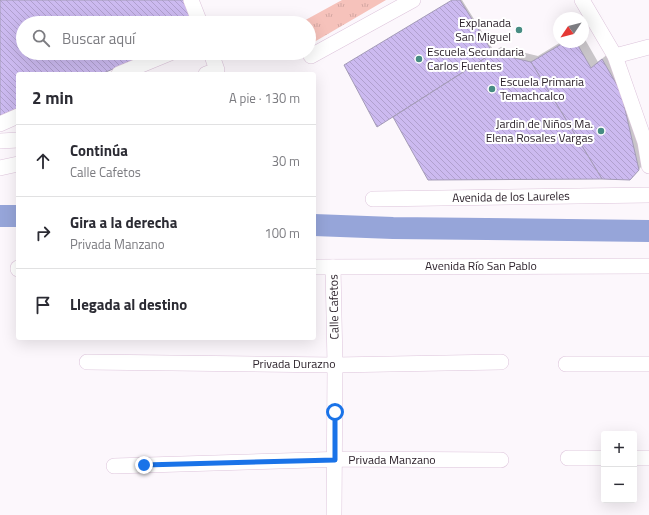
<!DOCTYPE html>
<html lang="es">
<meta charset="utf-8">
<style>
:root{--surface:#fff;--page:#f2f2f3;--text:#2b2b33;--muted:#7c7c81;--line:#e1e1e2}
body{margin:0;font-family:"Titillium Web",sans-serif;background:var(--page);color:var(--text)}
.controls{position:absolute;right:12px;bottom:12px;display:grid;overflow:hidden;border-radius:4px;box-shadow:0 4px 16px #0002}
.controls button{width:36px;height:36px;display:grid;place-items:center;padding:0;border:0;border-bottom:1px solid var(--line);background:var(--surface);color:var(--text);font:20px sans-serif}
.compass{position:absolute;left:553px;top:12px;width:36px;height:36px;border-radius:50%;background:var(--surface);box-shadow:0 4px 16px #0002;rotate:235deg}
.stop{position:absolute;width:12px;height:12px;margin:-9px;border:3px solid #1a73e8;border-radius:50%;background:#fff}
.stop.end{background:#1a73e8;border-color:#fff;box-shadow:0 1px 4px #0008}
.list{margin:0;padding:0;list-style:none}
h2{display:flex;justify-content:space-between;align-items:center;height:52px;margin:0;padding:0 16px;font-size:17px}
h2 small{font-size:13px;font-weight:400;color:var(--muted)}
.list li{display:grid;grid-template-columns:26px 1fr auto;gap:12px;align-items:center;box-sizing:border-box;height:72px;padding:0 16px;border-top:1px solid var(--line)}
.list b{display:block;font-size:15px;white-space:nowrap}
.list p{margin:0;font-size:13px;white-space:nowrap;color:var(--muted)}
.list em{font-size:13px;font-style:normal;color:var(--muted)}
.icon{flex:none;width:22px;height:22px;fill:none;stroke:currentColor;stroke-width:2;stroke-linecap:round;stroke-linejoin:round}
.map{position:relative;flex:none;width:649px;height:515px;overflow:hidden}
.search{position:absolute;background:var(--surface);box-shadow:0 4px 16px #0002;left:16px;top:16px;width:300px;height:44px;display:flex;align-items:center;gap:10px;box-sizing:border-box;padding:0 14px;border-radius:22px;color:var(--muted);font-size:15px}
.panel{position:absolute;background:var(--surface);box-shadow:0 4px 16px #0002;left:16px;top:72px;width:300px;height:268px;border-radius:4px}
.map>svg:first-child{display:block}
</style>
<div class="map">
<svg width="649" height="515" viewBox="0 0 649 515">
<defs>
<pattern id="park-tufts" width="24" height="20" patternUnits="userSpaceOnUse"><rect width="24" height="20" fill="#f6c2bb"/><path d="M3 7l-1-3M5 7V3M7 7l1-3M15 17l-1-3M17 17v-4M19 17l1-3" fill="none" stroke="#d3a6a1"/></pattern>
<pattern id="building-back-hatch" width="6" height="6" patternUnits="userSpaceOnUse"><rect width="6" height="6" fill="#ccbaf0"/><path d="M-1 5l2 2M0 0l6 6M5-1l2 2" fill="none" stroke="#b0a0ce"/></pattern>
</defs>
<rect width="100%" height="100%" fill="#fcf7fc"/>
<polygon fill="url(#park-tufts)" points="342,0 386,0 309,45 309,23 300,23"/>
<polygon fill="#0003" points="452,0 462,0 494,51 501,47 538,56 561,42 583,42 583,36 598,62 609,53 645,162 637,172 630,179 428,179 394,115"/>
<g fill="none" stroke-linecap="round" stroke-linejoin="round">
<g stroke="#96a5d9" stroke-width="22">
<polyline points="0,216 18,216"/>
<polyline points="314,225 393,228 649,231"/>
</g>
</g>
<g fill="url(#building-back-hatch)" stroke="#a49bb7">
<polygon points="0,0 185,0 194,23 23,23 23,53 151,53 101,74 18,74 18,108 0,116"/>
<polygon points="452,0 460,0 493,53 377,127 344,65"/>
<polygon points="565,42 576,42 591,68 602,59 621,92 639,170 630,180 602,179 531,62"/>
<polygon points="493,53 531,62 602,179 428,180 393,117"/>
</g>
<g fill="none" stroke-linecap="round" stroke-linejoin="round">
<g stroke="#ddc4db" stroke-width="16">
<g id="minor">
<polyline points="191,0 200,23"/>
<polyline points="582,0 615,56 645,142 649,166"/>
<polyline points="311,56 413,0"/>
<polyline points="615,56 649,47"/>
<polyline points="119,74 170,53"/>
<polyline points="206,74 217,70 211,53"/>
<polyline points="0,124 18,116"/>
<polyline points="0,141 18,140"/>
<polyline points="0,168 18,164"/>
<polyline points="373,199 649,195"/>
<polyline points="314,267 649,266"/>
<polyline points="333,267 335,365 334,515"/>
<polyline points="18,269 18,268"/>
<polyline points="87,362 335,365 501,362"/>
<polyline points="566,364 649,364"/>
<polyline points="568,458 604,458"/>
<polyline points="634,458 649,458"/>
<polyline points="114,466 347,459 501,460"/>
</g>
</g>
<use href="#minor" stroke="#fff" stroke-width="15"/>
</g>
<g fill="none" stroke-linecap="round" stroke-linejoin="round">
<polyline stroke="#1a73e8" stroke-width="5" points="144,465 335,460 335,412"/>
</g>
<g fill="#478c83" stroke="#fff" stroke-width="1.5">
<circle cx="519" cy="30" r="4"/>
<circle cx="419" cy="59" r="4"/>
<circle cx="492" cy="89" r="4"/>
<circle cx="601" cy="131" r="4"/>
</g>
<g text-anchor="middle" stroke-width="4" stroke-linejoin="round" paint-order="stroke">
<g font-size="12" fill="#2d232c" stroke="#fff" text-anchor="end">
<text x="511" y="27">Explanada<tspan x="511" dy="14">San Miguel</tspan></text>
<text x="427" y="56" text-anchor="start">Escuela Secundaria<tspan x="427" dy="14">Carlos Fuentes</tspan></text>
<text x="500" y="86" text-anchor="start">Escuela Primaria<tspan x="500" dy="14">Temachcalco</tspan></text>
<text x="593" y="128">Jardin de Niños Ma.<tspan x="593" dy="14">Elena Rosales Vargas</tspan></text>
</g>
<g font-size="12" fill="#2d232c" stroke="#fff">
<text transform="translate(511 197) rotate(-1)" y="4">Avenida de los Laureles</text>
<text x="481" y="270">Avenida Río San Pablo</text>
<text transform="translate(334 307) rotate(-91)" y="4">Calle Cafetos</text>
<text x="294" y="368">Privada Durazno</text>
<text x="392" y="464">Privada Manzano</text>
</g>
</g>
</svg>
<div class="controls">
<button>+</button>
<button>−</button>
</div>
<svg class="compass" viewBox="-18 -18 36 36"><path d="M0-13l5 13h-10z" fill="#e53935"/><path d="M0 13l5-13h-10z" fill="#7c7c81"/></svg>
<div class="stop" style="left:335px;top:412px"></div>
<div class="stop end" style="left:144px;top:465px"></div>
<div class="search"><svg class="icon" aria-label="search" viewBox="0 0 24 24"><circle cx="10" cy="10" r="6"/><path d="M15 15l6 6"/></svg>Buscar aquí</div>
<section class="panel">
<h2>2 min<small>A pie · 130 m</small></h2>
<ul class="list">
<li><svg class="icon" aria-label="ahead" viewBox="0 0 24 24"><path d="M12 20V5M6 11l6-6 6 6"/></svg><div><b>Continúa</b><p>Calle Cafetos</p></div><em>30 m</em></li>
<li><svg class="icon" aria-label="right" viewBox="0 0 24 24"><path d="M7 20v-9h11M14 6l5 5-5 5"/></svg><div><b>Gira a la derecha</b><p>Privada Manzano</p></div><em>100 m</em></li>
<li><svg class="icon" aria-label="arrive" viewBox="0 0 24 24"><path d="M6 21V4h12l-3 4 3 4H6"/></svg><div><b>Llegada al destino</b></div></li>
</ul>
</section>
</div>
